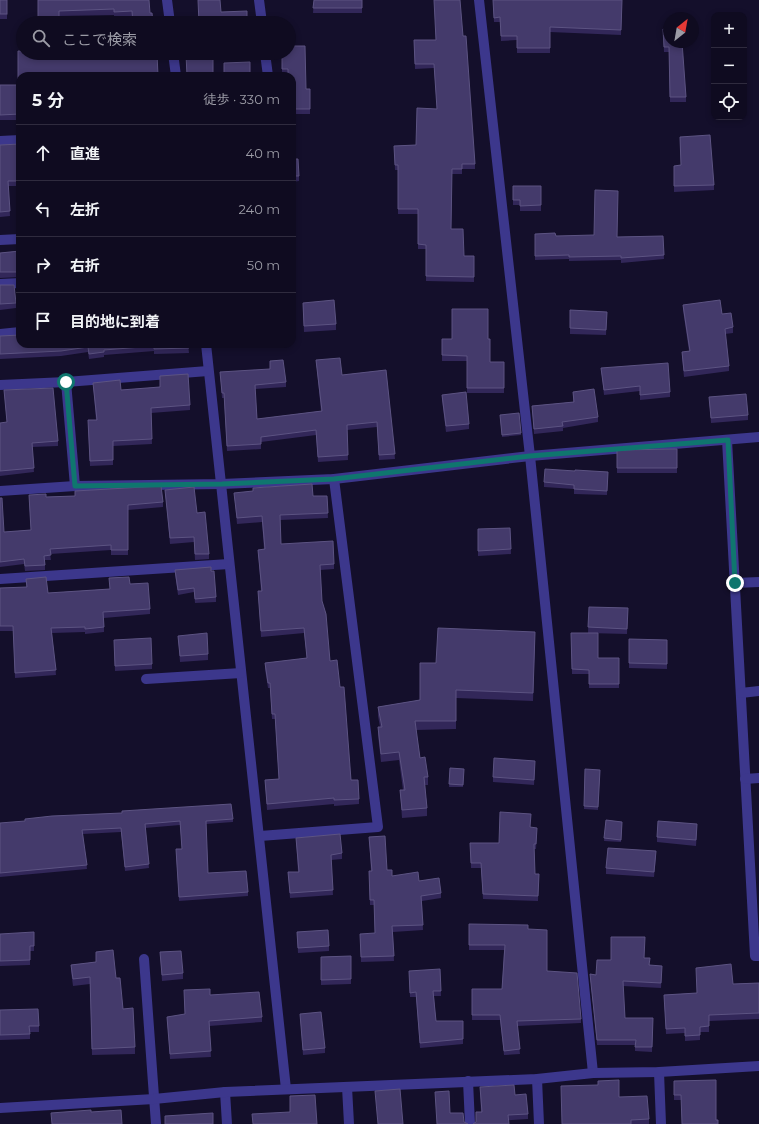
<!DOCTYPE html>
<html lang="ja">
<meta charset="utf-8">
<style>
:root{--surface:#0f0b20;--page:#181429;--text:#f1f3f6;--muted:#9b9ba5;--line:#2f2b3e}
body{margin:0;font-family:Montserrat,"Noto Sans JP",sans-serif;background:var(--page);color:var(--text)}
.controls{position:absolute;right:12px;top:12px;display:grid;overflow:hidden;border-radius:8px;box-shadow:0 2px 6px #0003}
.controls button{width:36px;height:36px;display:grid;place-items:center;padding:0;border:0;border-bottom:1px solid var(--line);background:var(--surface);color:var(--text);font:20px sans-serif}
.compass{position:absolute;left:663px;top:12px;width:36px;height:36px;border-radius:50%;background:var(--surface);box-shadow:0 2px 6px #0003;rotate:31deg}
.stop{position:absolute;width:12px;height:12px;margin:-9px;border:3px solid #0f766e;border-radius:50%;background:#fff}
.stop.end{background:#0f766e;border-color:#fff;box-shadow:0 1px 4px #0008}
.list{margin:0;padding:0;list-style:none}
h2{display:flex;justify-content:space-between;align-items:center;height:52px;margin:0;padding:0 16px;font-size:17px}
h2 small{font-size:13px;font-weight:400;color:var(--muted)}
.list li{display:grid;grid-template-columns:26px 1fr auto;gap:12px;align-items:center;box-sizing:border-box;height:56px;padding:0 16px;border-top:1px solid var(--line)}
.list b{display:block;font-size:15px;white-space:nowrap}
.list em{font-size:13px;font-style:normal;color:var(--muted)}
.icon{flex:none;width:22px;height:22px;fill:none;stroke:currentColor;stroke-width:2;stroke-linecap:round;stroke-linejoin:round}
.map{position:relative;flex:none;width:759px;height:1124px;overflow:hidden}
.search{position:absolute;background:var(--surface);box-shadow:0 2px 6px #0003;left:16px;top:16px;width:280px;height:44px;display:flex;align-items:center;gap:10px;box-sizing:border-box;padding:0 14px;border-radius:22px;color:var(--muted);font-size:15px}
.panel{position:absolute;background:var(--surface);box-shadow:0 2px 6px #0003;left:16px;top:72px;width:280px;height:276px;border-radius:12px}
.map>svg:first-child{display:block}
</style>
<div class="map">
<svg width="759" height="1124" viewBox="0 0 759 1124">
<rect width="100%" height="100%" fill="#140f2b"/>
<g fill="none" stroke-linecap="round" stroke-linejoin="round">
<g stroke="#3c378c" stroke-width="10">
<polyline points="167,0 170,23"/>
<polyline points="259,0 262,23"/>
<polyline points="479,0 530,456 593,1073"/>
<polyline points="173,53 176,76"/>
<polyline points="265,53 268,76"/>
<polyline points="0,141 20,140"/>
<polyline points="0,240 20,239"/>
<polyline points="0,284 20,283"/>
<polyline points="0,334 20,332"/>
<polyline points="206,344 286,1089"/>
<polyline points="66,382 75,486"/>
<polyline points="0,385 66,382 208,371"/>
<polyline points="727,440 755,956 759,956"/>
<polyline points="0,491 75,486 222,484 334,479 530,456 759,437"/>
<polyline points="0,579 229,564"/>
<polyline points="735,583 759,582"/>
<polyline points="146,679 241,673"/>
<polyline points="741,693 759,691"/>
<polyline points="745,779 759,778"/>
<polyline points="260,836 378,827 334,479"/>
<polyline points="144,959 156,1124"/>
<polyline points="659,1072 661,1124"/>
<polyline points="537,1079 539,1124"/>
<polyline points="468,1081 470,1124"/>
<polyline points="347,1087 349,1124"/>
<polyline points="225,1092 227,1124"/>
<polyline points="0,1108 154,1099 225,1092 537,1079 593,1073 659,1072 759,1066"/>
</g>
</g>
<g fill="#322759">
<rect x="0" y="0" width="7" height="19"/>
<polygon points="38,0 150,13 153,23 133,23 132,17 114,17 114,15 59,16 59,23 38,23"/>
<polygon points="314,0 362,0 362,13 313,13"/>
<polygon points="493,0 622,0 621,35 550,32 550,53 517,53 517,40 501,41 500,22 494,22"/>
<polygon points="663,29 686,97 686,102 670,102 669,52 664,52"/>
<polygon points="414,40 436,40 475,164 475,169 462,169 462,174 452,174 451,229 464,256 474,256 474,282 426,281 426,249 418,249 418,214 398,214 398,170 395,170 394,146 416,145 437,109 434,68 415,69"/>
<polygon points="282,53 306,89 310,89 310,114 292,114 292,76 288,74 282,74"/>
<polygon points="20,76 20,120 0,120 0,85 18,85"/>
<polygon points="680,137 714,185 714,190 674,192 674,166 681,165"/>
<polygon points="20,144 20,186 8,186 10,216 0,217 0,145"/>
<polygon points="292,159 299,176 299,181 292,182"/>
<polygon points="513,186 541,186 541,211 520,211 520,205 513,205"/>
<polygon points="535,234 556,236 617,237 663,236 664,259 621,263 621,260 569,261 569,259 535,260"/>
<polygon points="20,251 20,277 0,278 0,253"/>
<polygon points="0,285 16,303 16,308 0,310"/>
<polygon points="303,303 336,324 336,330 304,332"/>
<polygon points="683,305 722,314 733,327 733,333 725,334 729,366 729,371 684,377 682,357 682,352 689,351 683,310"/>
<polygon points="570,310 607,312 606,335 570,334"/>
<polygon points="0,336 188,344 189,353 154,354 154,351 104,355 104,357 89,359 88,352 61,356 0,359"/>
<polygon points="442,339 488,339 490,362 504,362 504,393 467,393 467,361 442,361"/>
<polygon points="316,360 342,375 386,370 395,459 379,460 377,427 347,430 348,460 318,462 316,435 261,442 261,449 227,451 224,398 222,398 220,372 286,382 286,387 255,389 257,419 321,411"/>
<polygon points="601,368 670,392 670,397 640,400 640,391 604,395"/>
<polygon points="160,376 190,405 190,410 151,413 152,444 113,446 113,465 90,466 88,426 96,420 93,383 121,390 160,387"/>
<polygon points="4,390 58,441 58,446 32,447 34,472 0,476 0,423 7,423"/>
<polygon points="573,392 598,417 598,422 563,428 563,431 534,434 532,406 573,402"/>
<polygon points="442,395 469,424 469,429 446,432 442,400"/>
<polygon points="709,397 748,415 748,420 711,423"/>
<polygon points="500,417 521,433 521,435 502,437"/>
<polygon points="677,449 677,473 617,473 617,450"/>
<polygon points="575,471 608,472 607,495 574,494 574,489 544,487 544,482"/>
<polygon points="165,490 197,513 209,554 209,559 195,560 194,542 170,544"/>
<polygon points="75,491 163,502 163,507 128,510 128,555 111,555 111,550 50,554 51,560 45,560 45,570 25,571 24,564 0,567 0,498 4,532 31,530 29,495 46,497 75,496"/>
<polygon points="234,493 313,496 327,496 328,518 280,520 281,544 334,564 334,569 320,570 322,601 330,661 340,687 351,780 359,799 359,804 334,806 334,804 267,810 265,780 279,779 275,719 272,719 270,688 268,688 265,669 265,663 307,658 304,633 261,637 258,591 261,591 258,550 264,549 262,522 237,524"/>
<polygon points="510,528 511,554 478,556 478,529"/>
<polygon points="175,570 216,597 216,602 195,603 194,592 178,595 175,574"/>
<polygon points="109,578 130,584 150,609 150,614 104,618 104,632 85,634 85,632 52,633 56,675 15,678 13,631 0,631 0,588 26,587 26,579 48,593 110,589"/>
<polygon points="589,607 628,608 627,634 588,633"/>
<polygon points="571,633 598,658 619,658 619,688 589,688 589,674 572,674"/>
<polygon points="178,636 208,654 208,660 180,662"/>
<polygon points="629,639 667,640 667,669 629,668"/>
<polygon points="114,640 152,664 152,669 115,671"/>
<polygon points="535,640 533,701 456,698 456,729 416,730 420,758 428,777 428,785 425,785 427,808 427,816 402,818 400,790 403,790 399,760 381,762 378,735 378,727 380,727 378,716 378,707 420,700 436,663"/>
<polygon points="535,766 534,785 493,782 493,777"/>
<polygon points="450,768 464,769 463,787 449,787"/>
<polygon points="585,769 600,770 598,810 584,809"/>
<polygon points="233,819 233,822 206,824 208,873 248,892 248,896 179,901 176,853 182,849 180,825 145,828 149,868 125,871 121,832 83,834 87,869 0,877 0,823"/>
<polygon points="606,820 622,822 621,842 604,841"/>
<polygon points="530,827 537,833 536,849 534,849 535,874 539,874 538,901 483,899 481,868 471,868 470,843 499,843"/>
<polygon points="697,830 696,846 657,842 657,837"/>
<polygon points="369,837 387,870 392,876 419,881 441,893 441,898 422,901 423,930 393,932 394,961 361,962 360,939 375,933 374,905 370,905 369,871 371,871"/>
<polygon points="296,838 342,853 342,859 331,860 333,895 290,898 288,872 298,872"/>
<polygon points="656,857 654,877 606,874 606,868"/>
<polygon points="469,924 528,929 547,971 581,1019 581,1023 517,1026 520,1054 504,1055 500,1020 472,1020 472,989 502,989 504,950 469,950"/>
<polygon points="297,932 329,946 329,951 298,953"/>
<polygon points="0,934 34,946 34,951 30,951 30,965 0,966"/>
<polygon points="96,952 116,978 123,1009 135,1047 135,1054 92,1055 90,984 73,986 71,971 71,965 96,962"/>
<polygon points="160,952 183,973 183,979 162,981"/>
<polygon points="351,956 351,984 321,985 321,957"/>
<polygon points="644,958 650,965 662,971 661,988 623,986 625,1018 653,1018 652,1052 635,1051 635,1045 597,1045 590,974 596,975 611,960"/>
<polygon points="440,969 441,996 434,996 436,1021 463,1021 463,1044 420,1048 416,997 410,997 409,975"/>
<polygon points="759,983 759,1019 709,1021 709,1032 700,1032 700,1040 685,1041 685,1033 666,1034 664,995 697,993 733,984"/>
<polygon points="184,990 210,995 262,1017 262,1022 209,1026 211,1057 170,1059 167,1017 185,1015"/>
<polygon points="0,1010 39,1026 39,1032 30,1032 30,1039 0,1040"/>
<polygon points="300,1014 325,1048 325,1053 303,1055"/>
<polygon points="674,1081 716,1120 718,1124 681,1100 674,1100"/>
<polygon points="480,1087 515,1095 528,1114 528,1119 476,1122 481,1112"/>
<polygon points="619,1097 649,1119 649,1124 562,1124"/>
</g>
<g fill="#443a6b" stroke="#5c5382">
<rect x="0" y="0" width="7" height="14"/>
<polygon points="38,0 149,0 150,13 152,13 153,23 133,23 132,11 114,12 114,9 59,11 59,21 38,21"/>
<polygon points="198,0 220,0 221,12 247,11 247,23 199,23"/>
<polygon points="314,0 362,0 362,8 313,8"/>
<polygon points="434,0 460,0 463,36 466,36 475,164 462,164 462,169 452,169 451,229 463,229 464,256 474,256 474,277 426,276 426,245 418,244 418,209 398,209 398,165 395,165 394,146 416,145 417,108 437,109 434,64 415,64 414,40 436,40"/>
<polygon points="493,0 622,0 621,30 550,27 550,48 517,48 517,36 501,36 500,17 494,18"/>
<polygon points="663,29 669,29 669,42 682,42 686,97 670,97 669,47 664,47"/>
<polygon points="289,46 305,46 306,89 310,89 310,109 292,109 292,76 288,76 288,69 282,69 282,53 289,53"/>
<polygon points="18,51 23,51 23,53 46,53 46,55 85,53 157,53 158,76 20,76 20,114 0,115 0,85 18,85"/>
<polygon points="213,53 213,76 187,76 186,54"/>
<polygon points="250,62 250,76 224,76 224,63"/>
<polygon points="710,135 714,185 674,186 674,166 681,165 680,137"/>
<polygon points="20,144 20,181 8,181 10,211 0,212 0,145"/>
<polygon points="292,159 298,159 299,176 292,176"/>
<polygon points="513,186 541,186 541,205 520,206 520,200 513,200"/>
<polygon points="595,190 618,191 617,237 663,236 664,255 621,258 621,256 569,257 569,255 535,256 535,234 555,233 556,236 594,235"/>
<polygon points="20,251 20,272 0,272 0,253"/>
<polygon points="0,285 14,285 16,303 0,304"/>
<polygon points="334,300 336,324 304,326 303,303"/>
<polygon points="720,300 722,314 731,313 733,327 725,329 729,366 684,371 682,352 690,351 683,305"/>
<polygon points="452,309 488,309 488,339 490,339 490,362 504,362 504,388 467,388 467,356 442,355 442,339 452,339"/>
<polygon points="570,310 607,312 606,330 570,328"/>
<polygon points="20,335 20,344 188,344 189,348 154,349 154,346 104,350 104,352 89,354 88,347 61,351 0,354 0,336"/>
<polygon points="340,358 342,375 386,370 395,454 379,455 377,422 347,425 348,455 318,457 316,430 261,437 261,444 227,446 224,393 222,393 220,372 270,369 270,361 283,360 286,382 255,385 257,419 322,411 316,360"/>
<polygon points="668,363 670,392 640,395 640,386 604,390 601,368"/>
<polygon points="188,374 190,405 151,408 152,439 113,441 113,460 90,461 88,420 97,420 93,383 120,380 121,390 160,387 160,376"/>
<polygon points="53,388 58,441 32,443 34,468 0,471 0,423 7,422 4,390"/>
<polygon points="594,389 598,417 562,422 563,426 534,429 532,406 574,402 573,392"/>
<polygon points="466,392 469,424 446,426 442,395"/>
<polygon points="746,394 748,415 711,418 709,397"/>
<polygon points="519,413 521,433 502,435 500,415"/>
<polygon points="677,449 677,468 617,468 617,450"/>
<polygon points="545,469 575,471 575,470 608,472 607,491 574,489 574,485 544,482"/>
<polygon points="312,484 313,496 327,496 328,513 280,515 281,544 333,541 334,564 320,565 322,601 326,614 330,661 337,660 340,687 344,687 351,780 358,780 359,799 334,800 334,798 267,804 265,780 279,779 275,714 272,714 270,683 268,683 265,663 307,658 304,628 261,631 258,591 262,591 258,550 265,549 262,516 237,518 234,493 253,491 253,488"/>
<polygon points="161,486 163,502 128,505 128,550 111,550 111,545 50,549 51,555 44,556 45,565 25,566 24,559 0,562 0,498 2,498 4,532 31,530 29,495 46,494 46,497 75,496 75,491"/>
<polygon points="194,487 197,513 205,512 209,554 195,554 194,537 170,538 165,490"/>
<polygon points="510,528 511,549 478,551 478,529"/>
<polygon points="211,567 211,571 214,571 216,597 195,599 194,588 178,590 175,570"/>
<polygon points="46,577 48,593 110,589 109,578 129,577 130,584 148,583 150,609 103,612 104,627 85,629 85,627 51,628 56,670 15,673 13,626 0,626 0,588 27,587 26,579"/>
<polygon points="589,607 628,608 627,629 588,627"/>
<polygon points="438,628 535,632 533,693 456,690 456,721 415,721 420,758 425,757 428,777 424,777 427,808 402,810 400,790 405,790 399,752 381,754 378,727 382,727 378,707 420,700 420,663 436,663"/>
<polygon points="207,633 208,654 180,656 178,636"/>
<polygon points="571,633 598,633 598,658 619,658 619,684 589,684 589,670 572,669"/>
<polygon points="151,638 152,664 115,666 114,640"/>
<polygon points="629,639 667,640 667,664 629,663"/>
<polygon points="494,758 535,761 534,780 493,777"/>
<polygon points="450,768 464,769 463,785 449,784"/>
<polygon points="585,769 600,770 598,807 584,806"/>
<polygon points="231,804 233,819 206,821 208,873 246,871 248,892 179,897 176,849 182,849 180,821 145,824 149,864 125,867 121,828 82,830 87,865 0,873 0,823 25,821 25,819 52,816 122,813 122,811"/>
<polygon points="500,812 531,814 530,827 537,828 536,844 534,844 535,874 539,874 538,896 483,894 481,863 471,863 470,843 499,843"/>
<polygon points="606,820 622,822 621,840 604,838"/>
<polygon points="658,821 697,824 696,840 657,837"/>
<polygon points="340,834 342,853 331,855 333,890 290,893 288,872 299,872 296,838"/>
<polygon points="385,836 387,870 392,870 392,876 418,872 419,881 439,878 441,893 421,896 423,925 392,926 394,956 361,957 360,934 375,933 374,900 370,900 369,871 372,871 369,837"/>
<polygon points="608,848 656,851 654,872 606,868"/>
<polygon points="469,924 528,925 528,929 547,930 547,971 577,973 581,1019 517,1021 520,1049 504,1051 500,1015 472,1015 472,989 502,989 505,945 469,945"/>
<polygon points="328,930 329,946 298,948 297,932"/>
<polygon points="34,932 34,946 30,946 30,960 0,961 0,934"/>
<polygon points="611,937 645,937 644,958 650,958 649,965 662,966 661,983 623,981 625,1018 653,1018 652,1047 635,1047 636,1040 597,1040 590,974 596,975 597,960 611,960"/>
<polygon points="113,950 116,978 120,978 123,1009 133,1008 135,1047 92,1049 90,977 73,979 71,965 96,962 96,952"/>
<polygon points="181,951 183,973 162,975 160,952"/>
<polygon points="351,956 351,979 321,980 321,957"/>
<polygon points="731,964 733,984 759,983 759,1013 709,1015 709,1026 700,1027 700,1035 685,1036 685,1028 666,1029 664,995 697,993 696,968"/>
<polygon points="440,969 441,991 433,991 436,1021 463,1021 463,1039 420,1043 416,992 410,993 409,971"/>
<polygon points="210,989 210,995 259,992 262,1017 209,1021 211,1051 170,1054 167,1017 185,1014 184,990"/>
<polygon points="38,1009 39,1026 29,1026 30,1034 0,1035 0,1010"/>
<polygon points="321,1012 325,1048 303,1050 300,1014"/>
<polygon points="619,1080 619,1097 647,1096 649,1119 631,1120 631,1124 562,1124 561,1086 598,1085 598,1081"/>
<polygon points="716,1080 716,1120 718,1120 718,1124 682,1124 681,1095 674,1095 674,1081"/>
<polygon points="514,1085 515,1095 526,1094 528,1114 508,1115 509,1124 473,1124 476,1122 476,1112 482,1112 480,1087"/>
<polygon points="400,1089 403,1124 378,1124 375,1091"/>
<polygon points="449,1091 450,1113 463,1113 464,1122 468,1124 437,1124 435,1092"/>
<polygon points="315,1095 317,1124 253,1124 252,1114 290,1112 290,1096"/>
<polygon points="91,1110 91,1112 121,1110 122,1124 52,1124 51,1113"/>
<polygon points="213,1113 213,1124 165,1124 165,1116"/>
</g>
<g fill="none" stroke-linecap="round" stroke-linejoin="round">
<polyline stroke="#0f766e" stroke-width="5" points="66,382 75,486 222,484 334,479 530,456 728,440 735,583"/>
</g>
</svg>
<div class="controls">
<button>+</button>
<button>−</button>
<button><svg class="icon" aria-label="locate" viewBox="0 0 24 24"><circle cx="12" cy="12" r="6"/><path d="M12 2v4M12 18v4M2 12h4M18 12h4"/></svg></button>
</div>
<svg class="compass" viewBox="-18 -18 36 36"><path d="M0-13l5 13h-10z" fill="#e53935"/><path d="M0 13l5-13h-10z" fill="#9b9ba5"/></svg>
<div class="stop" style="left:66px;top:382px"></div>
<div class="stop end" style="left:735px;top:583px"></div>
<div class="search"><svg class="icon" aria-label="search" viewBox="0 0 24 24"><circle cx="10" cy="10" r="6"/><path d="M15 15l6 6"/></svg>ここで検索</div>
<section class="panel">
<h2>5 分<small>徒歩 · 330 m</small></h2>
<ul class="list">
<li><svg class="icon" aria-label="ahead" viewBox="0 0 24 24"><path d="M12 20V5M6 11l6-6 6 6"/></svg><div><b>直進</b></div><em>40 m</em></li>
<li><svg class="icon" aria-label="left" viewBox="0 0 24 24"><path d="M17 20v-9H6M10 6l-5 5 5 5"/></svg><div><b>左折</b></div><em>240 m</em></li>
<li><svg class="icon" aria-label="right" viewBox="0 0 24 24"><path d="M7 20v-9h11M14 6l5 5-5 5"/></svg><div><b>右折</b></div><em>50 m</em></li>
<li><svg class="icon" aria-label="arrive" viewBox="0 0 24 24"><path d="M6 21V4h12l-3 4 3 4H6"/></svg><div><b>目的地に到着</b></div></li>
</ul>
</section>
</div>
